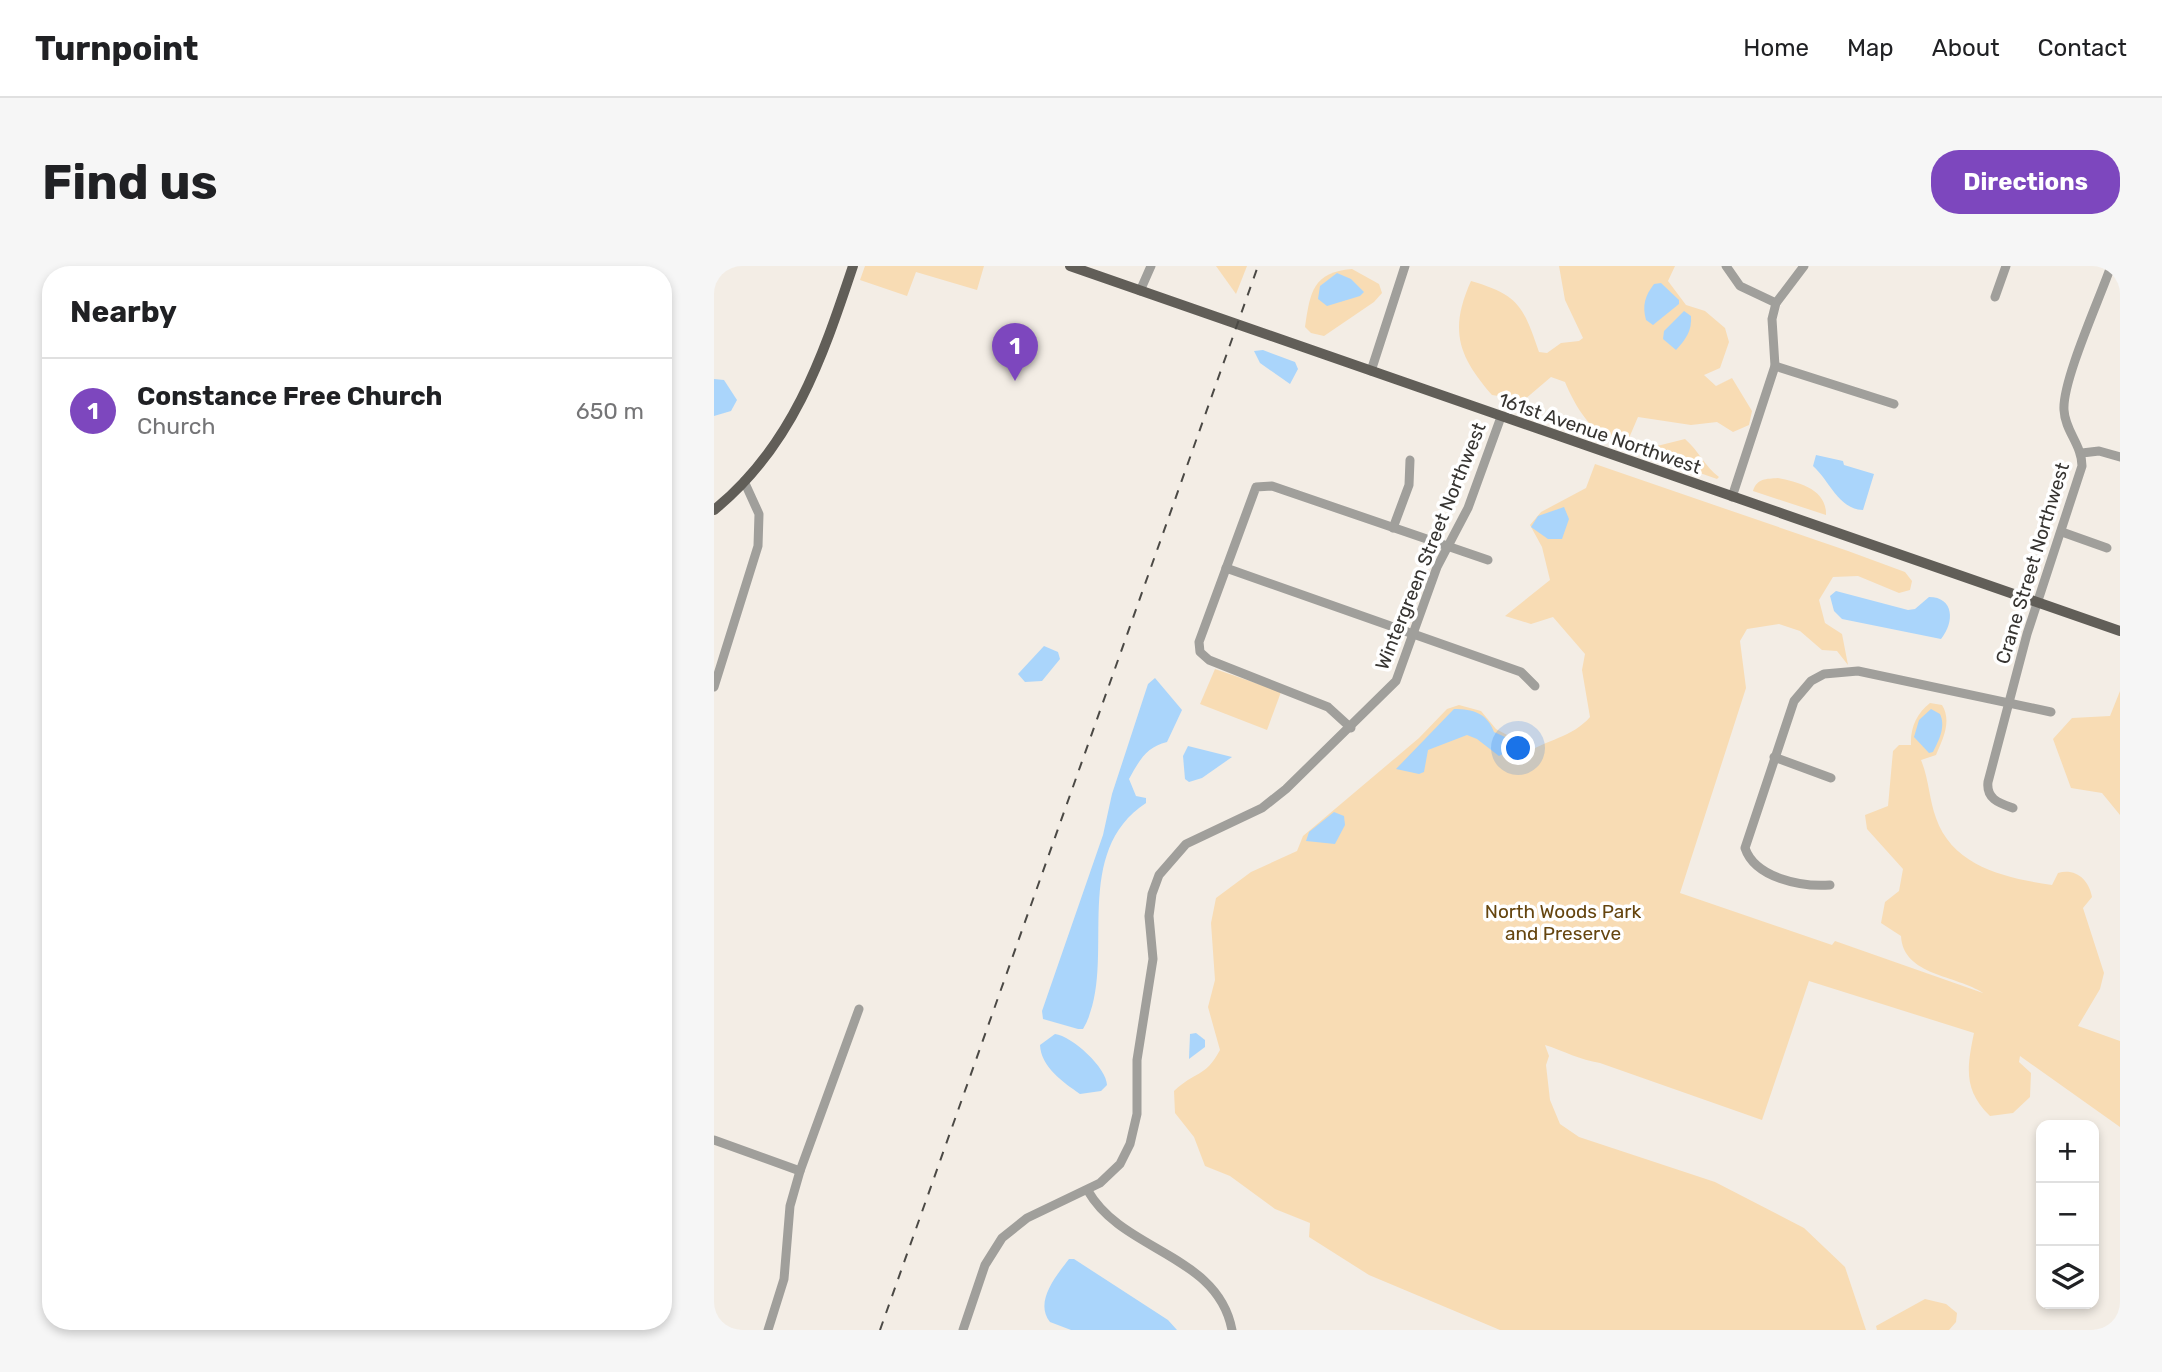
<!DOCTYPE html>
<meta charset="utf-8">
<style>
:root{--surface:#fff;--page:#f6f6f6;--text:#202124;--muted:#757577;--line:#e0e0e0;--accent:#7d47be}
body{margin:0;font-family:Rubik,sans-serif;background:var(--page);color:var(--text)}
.controls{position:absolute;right:21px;bottom:21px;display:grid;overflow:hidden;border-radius:14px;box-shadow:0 4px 10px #0003}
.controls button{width:63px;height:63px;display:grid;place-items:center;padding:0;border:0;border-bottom:2px solid var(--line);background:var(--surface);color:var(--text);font:35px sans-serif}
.you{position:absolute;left:805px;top:483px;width:24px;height:24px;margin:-18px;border:5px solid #fff;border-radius:50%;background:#1a73e8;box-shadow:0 0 0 10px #1a73e833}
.badge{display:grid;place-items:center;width:46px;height:46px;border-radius:50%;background:var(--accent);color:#fff;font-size:23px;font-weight:700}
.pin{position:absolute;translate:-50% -58px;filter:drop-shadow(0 2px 4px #0008)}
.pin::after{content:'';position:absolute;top:37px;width:24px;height:21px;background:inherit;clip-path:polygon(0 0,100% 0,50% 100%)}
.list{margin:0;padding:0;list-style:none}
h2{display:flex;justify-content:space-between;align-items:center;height:91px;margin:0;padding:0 28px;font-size:30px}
h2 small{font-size:23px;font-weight:400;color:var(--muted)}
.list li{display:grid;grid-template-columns:46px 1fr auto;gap:21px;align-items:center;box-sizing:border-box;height:105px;padding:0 28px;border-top:2px solid var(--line)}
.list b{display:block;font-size:26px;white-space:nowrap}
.list p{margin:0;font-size:23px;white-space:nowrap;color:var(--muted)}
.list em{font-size:23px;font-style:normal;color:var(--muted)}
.icon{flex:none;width:38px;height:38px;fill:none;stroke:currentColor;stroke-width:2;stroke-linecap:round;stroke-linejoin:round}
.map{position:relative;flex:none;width:1406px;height:1064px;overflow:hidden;border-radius:28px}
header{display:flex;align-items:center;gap:42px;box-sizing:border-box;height:98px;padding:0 35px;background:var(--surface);border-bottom:2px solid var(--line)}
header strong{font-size:33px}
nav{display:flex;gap:38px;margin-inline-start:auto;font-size:24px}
.intro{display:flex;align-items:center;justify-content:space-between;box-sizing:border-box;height:168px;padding:0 42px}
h1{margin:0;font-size:49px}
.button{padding:18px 32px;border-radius:28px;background:var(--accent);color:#fff;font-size:24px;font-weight:700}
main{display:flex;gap:42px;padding:0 42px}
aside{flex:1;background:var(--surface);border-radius:28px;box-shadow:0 4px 10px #0003}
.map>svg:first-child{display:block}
</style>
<header>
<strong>Turnpoint</strong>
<nav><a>Home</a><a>Map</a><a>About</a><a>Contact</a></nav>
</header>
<div class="intro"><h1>Find us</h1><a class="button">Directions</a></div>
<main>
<aside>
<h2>Nearby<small></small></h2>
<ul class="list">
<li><span class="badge">1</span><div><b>Constance Free Church</b><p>Church</p></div><em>650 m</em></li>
</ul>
</aside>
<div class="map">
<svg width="1406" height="1064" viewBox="0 0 1406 1064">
<rect width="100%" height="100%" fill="#f3ede5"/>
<g fill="#f8dcb4">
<polygon points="151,0 270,0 263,24 202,6 193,30 146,14"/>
<polygon points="502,0 533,0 522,28"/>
<path d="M845 0H961L954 15 972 39 991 45 1011 62 1015 76 1006 102 990 109 1002 120 1018 112 1038 145 1035 159 1019 166 1003 156 977 159 924 151 915 172C883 181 861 140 851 116L837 111 810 134 778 129C744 90 735 64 757 15 805 29 809 40 825 86L833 87 847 77 865 75 869 72 851 34Z"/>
<path d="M638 3 665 18 668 27 660 36 610 70 597 67 591 61C596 26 599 6 638 3Z"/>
<path d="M971 173C985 185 991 201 1005 211L1003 213 932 188 931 183Z"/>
<path d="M881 198 1134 285 1191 306 1198 315 1196 324 1185 327 1144 310 1119 311 1105 334 1111 357 1128 368 1134 399 1123 385 1108 384 1086 365 1065 358 1033 363 1026 375 1032 422 966 627 1118 679 1121 675 1269 727C1243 709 1189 710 1187 670L1167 657 1171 636 1185 625 1189 603 1153 563 1151 549 1174 540 1179 485 1185 479H1197C1196 462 1203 447 1216 437L1228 439C1238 455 1229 473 1222 489L1207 494C1215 513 1215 533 1222 552 1239 601 1292 612 1338 619L1344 607C1362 602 1375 614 1378 631L1369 642 1390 707 1386 723 1364 760 1406 775V861L1306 790 1305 796 1317 807 1316 831 1299 847 1276 850C1249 824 1253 801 1260 767L1095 715 1048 854 886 797C866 794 850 785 831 779L835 790 832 799 836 834 846 858 865 871 1001 916 1090 962 1131 1001 1152 1064H786L655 1009 595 971 596 957 561 943 516 910 491 900 480 871 461 847 460 825C481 805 491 812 506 784L494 741 501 714 497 657 502 632 537 606 583 585 589 570 705 472 733 443 745 439 767 445 782 463 806 476 801 489 805 492C828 474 857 473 876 451L868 404 871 388 839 351 817 358 791 350 836 314 828 281 816 259 827 246 872 222Z"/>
<path d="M1064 212C1084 216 1113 223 1112 249L1039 225C1043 212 1052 213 1064 212Z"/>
<polygon points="501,403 567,426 553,464 486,438"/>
<polygon points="1406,425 1406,549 1388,527 1357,522 1339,473 1358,452 1396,450"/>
<polygon points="1211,1033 1232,1038 1243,1047 1242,1056 1235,1064 1163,1064 1162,1060"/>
</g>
<g fill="#aad5fb">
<polygon points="623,7 637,13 650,26 646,30 613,40 604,33 606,20"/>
<path d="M947 17 965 34V38L939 59 932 54C928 39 931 30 940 18Z"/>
<path d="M970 45 977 50C978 65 972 73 962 84L949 73 950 65Z"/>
<polygon points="549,84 581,96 584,103 576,118 546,97 540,85"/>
<polygon points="0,113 10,114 23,134 17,145 0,150"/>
<path d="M1102 189 1129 195 1130 199 1160 208 1149 244C1124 243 1116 215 1099 200Z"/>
<polygon points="850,241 855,253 848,273 834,273 817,261 824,250"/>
<path d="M1122 325 1194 344 1201 343 1215 331C1240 331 1241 356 1227 373L1128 353 1120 345 1116 330Z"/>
<polygon points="330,380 344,386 346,393 328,415 311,416 304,408"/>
<path d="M441 412 468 444 453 476C432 481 425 495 415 513L422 530 432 532V537C353 589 406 700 369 763H364L329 753 328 745 389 569 398 528 434 418Z"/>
<path d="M740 443C759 443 773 447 780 466L802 476 800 482 785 490 763 473 753 469 714 484 710 506 705 508 682 503Z"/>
<path d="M1217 443 1226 448C1232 461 1225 474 1219 486L1215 487 1200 471 1205 454Z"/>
<polygon points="474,480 518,491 488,512 475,516 471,513 469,490"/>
<polygon points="620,546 630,550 631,559 621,578 592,575 595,566"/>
<polygon points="482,767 491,774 491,781 475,793 476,768"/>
<path d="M341 768C358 770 393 802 393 819L387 825 366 828C349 816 327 801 326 779Z"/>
<path d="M355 993H360L454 1054 463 1064H357L336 1056C320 1036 342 1010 355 993Z"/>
</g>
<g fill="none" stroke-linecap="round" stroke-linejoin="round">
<g stroke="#a09f9b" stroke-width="9">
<polyline points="1012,0 1026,20 1062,37 1058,53 1061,100 1018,231"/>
<polyline points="426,25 437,0"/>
<polyline points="1281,31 1292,0"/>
<polyline points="1062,37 1090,0"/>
<polyline points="1061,100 1180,138"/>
<polyline points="657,105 691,0"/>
<polyline points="1368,187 1385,185 1406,191"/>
<polyline points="679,262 695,219 696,194"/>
<polyline points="1348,266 1393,282"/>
<polyline points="512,302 807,406 821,420"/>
<polyline points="0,421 44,280 45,248 30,215"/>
<polyline points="637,462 614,441 495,394 486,386 485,376 542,221 558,220 774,294"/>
<polyline points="1060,491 1117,512"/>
<path d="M1299 542C1285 537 1272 533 1274 516L1313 368 1368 200C1368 179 1351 165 1350 144 1348 115 1386 32 1397 0"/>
<path d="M1116 619C1087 621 1041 612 1031 582L1080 435 1097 415 1110 408 1144 405 1337 446"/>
<polyline points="0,874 86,905"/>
<path d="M374 925C409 986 504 988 518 1064"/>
<polyline points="54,1064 70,1013 76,940 86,905 145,743"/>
<polyline points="249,1064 271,999 288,972 313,952 386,917 406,898 416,878 423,848 423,794 439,693 435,650 438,628 445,609 472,578 548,542 572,523 682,415 723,301 754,242 787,151"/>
</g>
<g stroke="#615e58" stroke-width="10">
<polyline points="356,0 1406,365"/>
<path d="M0 244C78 181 108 93 139 0"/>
</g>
<polyline stroke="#4b4945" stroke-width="2" stroke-dasharray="9 9" stroke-linecap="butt" points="166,1064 544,0"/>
</g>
<g text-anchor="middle" stroke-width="7" stroke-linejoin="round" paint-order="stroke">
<g font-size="19" fill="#363431" stroke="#fff">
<text transform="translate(886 167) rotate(19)" y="7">161st Avenue Northwest</text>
<text transform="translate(716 280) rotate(-68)" y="7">Wintergreen Street Northwest</text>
<text transform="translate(1318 297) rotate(-73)" y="7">Crane Street Northwest</text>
</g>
<g font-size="19" fill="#65450f" stroke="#fff">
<text x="849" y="652">North Woods Park<tspan x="849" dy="22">and Preserve</tspan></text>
</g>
</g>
</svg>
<div class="controls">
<button>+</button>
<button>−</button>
<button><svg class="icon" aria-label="layers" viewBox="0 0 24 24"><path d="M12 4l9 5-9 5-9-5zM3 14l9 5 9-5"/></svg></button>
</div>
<div class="you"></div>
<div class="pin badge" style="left:301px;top:115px">1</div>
</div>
</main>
